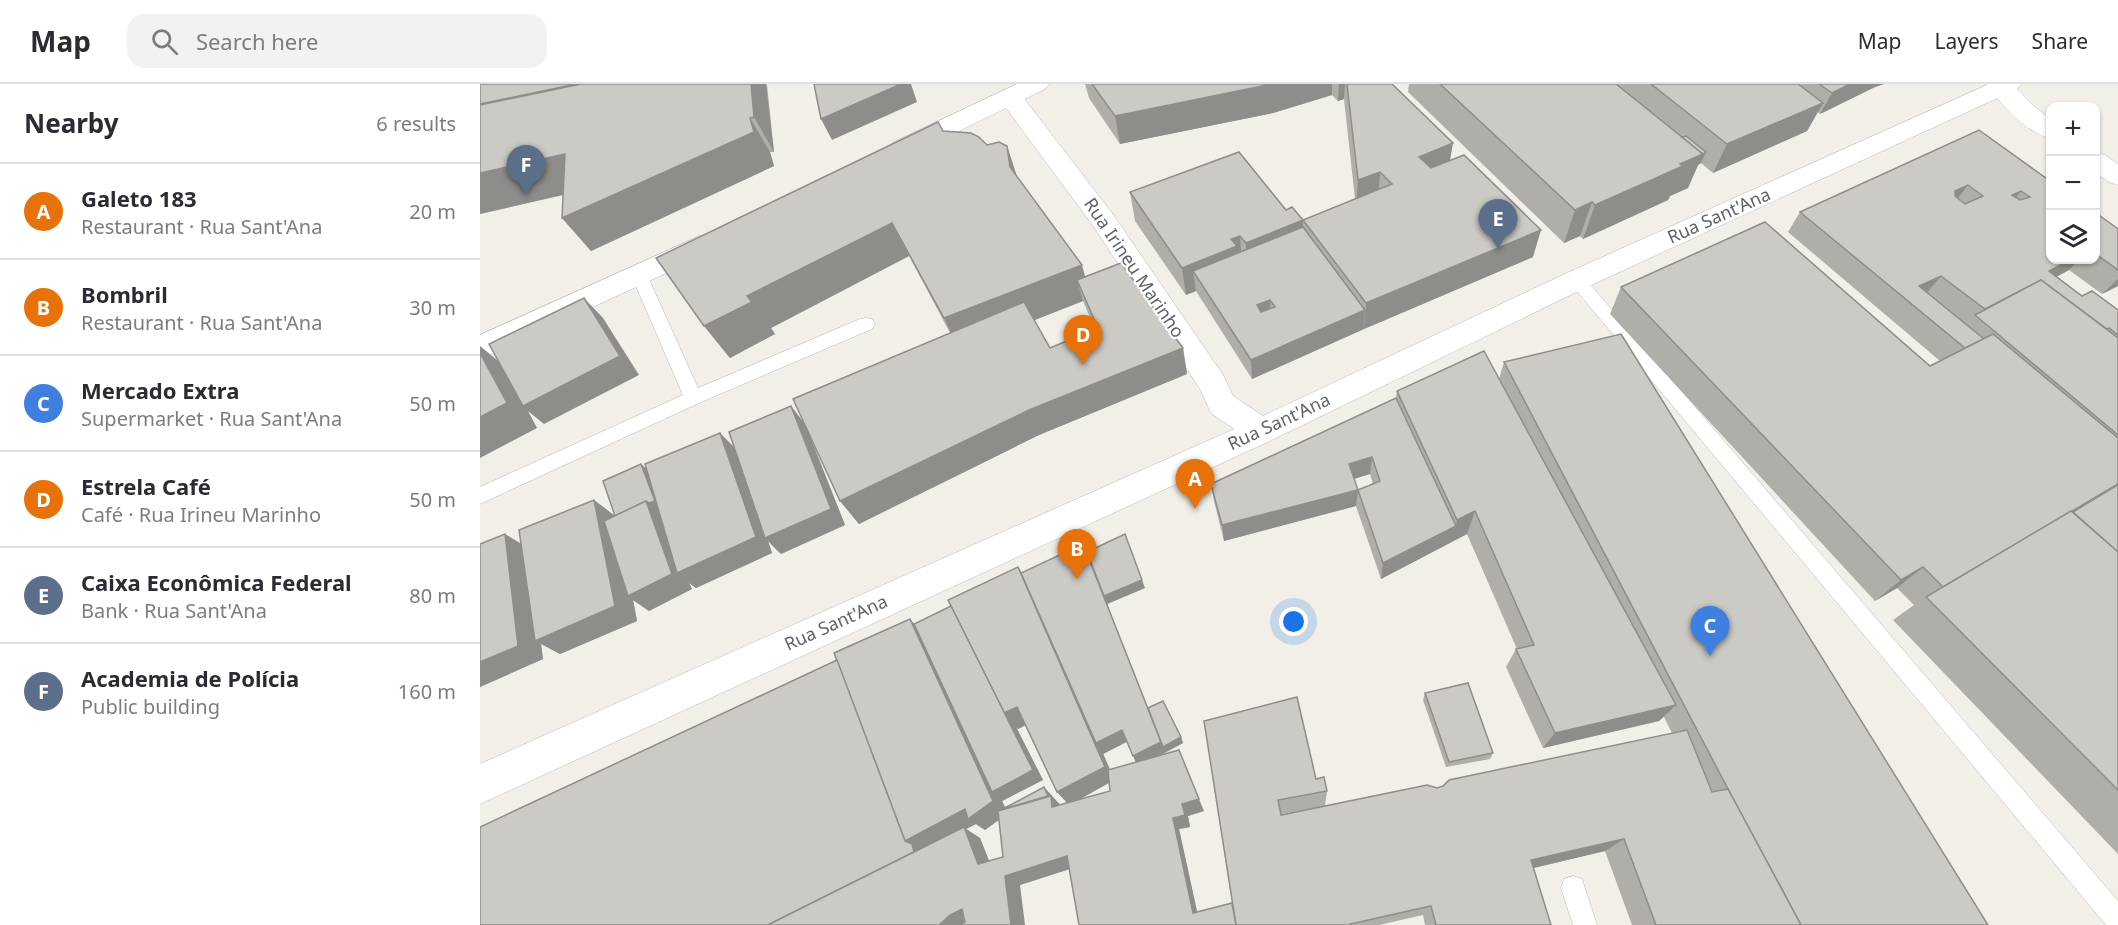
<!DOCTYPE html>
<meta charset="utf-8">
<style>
:root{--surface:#fff;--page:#f2f2f3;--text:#2b2b33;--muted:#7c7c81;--line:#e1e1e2;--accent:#111827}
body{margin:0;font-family:"Noto Sans",sans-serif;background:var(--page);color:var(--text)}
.controls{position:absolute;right:18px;top:18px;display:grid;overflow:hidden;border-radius:12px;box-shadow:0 2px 4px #0004}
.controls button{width:54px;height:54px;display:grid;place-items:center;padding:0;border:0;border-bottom:2px solid var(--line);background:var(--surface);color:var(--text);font:30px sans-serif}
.you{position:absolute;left:814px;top:538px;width:21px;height:21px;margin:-15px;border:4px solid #fff;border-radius:50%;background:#1a73e8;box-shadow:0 0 0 9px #1a73e833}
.badge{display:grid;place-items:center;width:39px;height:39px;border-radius:50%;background:var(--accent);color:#fff;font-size:20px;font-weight:700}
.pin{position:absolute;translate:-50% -50px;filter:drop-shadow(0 2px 3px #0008)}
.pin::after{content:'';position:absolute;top:32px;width:21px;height:18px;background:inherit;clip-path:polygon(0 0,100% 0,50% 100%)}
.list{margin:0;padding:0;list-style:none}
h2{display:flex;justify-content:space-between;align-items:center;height:78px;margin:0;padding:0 24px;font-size:26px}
h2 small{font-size:20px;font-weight:400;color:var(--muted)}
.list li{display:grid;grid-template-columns:39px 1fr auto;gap:18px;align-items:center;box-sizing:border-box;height:96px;padding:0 24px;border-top:2px solid var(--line)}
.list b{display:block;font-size:22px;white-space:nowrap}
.list p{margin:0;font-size:20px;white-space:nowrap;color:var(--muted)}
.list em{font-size:20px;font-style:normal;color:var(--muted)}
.icon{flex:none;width:33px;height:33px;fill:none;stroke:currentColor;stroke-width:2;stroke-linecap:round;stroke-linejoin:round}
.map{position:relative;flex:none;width:1638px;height:841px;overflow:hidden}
header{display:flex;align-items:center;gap:36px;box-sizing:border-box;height:84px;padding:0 30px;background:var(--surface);border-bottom:2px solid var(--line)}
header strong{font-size:28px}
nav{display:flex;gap:33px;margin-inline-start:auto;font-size:21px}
.search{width:420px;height:54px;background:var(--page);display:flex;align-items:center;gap:15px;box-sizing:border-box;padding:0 21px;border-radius:18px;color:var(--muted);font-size:22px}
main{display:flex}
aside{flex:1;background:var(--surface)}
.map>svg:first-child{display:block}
</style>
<header>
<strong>Map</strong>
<div class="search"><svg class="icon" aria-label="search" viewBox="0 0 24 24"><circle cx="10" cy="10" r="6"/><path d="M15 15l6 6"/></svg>Search here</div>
<nav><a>Map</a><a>Layers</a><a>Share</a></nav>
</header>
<main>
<aside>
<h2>Nearby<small>6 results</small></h2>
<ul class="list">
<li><span class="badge" style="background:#e8710a">A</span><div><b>Galeto 183</b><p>Restaurant · Rua Sant'Ana</p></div><em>20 m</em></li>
<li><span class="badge" style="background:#e8710a">B</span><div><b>Bombril</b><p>Restaurant · Rua Sant'Ana</p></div><em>30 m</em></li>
<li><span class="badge" style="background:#3f7fe0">C</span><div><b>Mercado Extra</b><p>Supermarket · Rua Sant'Ana</p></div><em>50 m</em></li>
<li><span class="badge" style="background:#e8710a">D</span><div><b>Estrela Café</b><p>Café · Rua Irineu Marinho</p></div><em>50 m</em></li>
<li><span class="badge" style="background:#5c6f8a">E</span><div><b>Caixa Econômica Federal</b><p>Bank · Rua Sant'Ana</p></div><em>80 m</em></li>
<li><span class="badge" style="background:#5c6f8a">F</span><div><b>Academia de Polícia</b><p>Public building</p></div><em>160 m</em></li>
</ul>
</aside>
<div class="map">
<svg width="1638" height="841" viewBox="0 0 1638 841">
<rect width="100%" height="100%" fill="#f1efe8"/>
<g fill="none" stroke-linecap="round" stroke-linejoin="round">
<g stroke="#b5b8bc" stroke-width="1">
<g id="service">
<polygon points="159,185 165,187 167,191 218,304 380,235 386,234 392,235 395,240 392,245 219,319 0,420 0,403 203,311 151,191 153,187"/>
<polygon points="1097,190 1103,192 1638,817 1638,841 1626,841 1091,200 1089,196 1091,192"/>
<polygon points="1093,792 1102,795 1117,841 1093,841 1081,804 1084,795"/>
</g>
</g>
<g stroke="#b5b8bc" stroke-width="1">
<g id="minor">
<path d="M1507 0H1532L1555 23 1570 35V54C1546 49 1521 21 1507 0Z"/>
<polygon points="530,5 539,8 632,129 743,291 753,312 792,338 797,347 792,356 781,360 770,356 731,329 720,305 614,143 518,13 521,8"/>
<polygon points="1616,69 1625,71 1638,80 1638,101 1629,98 1616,89"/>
</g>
</g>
<g stroke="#b5b8bc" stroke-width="1">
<g id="tertiary">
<polygon points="537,0 569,0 565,5 430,71 421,73 412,71 408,65 412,59"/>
<polygon points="220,152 230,155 234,162 230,169 0,275 0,251"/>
</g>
</g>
<g stroke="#b6babf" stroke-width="1">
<polygon id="secondary" points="1509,0 1541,0 1537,5 1107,203 792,356 0,720 0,680 770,338 1087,189"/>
</g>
<use href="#service" fill="#fff" fill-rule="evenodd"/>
<use href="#minor" fill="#fff" fill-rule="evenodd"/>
<use href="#tertiary" fill="#fff" fill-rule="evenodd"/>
<use href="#secondary" fill="#fff" fill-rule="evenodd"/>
</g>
<g fill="#afaea9" fill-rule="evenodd">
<polygon points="287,0 294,68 290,68 294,82 111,167 82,134 83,111 0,130"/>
<polygon points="605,0 912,0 970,76 1053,173 884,245 772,295 716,207 706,211 655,137 650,108 806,126 823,136 823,143 823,136 875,115 864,15 858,17 852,11 793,29 640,60 609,14"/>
<polygon points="929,0 1404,0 1395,3 1340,30 1338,28 1327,47 1233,89 1221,79 1218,81 1208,104 1190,112 1188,116 1103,155 1100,152 1084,159 928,8"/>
<polygon points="1499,46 1570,97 1570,176 1616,176 1616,129 1638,145 1638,202 1622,210 1589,186 1576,193 1602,212 1638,226 1638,770 1413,536 1434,521 1417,504 1395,517 1130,230 1141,203 1450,282 1460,277 1308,148 1320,128"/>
<path d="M463 47 507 61 527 62 537 93 605 193 703 264 707 290 559 351 379 440 360 417 330 352 365 441 301 470 288 457 292 469 216 504 209 499 212 505 169 527 153 516 157 537 80 570 61 560 63 575 0 603V460H41L114 416 135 432 167 385 254 364 311 322 323 338 470 249 429 172 291 244 295 250 250 274 224 242ZM603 217 615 245 570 264 554 236Z"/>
<path d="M1024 278 1508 841H1152L1125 767 1053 784 1071 841H945L943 831 899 841H599L590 785 540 801 0 841 434 540 471 522 538 483 541 489 607 468 665 504 627 520 668 624 701 653 703 659 679 672 724 727 708 732 710 743 699 745 717 828 752 819 724 637 836 695 847 707 845 722 801 730V731L957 704 1192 649 1184 633 1179 637 1063 664 1026 583 1036 565H1037L987 450 901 495 876 422 744 457 734 417 731 400 916 314 917 307 1019 295ZM890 390 893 400 878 406 874 395ZM545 641 577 708 588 719 580 721 571 712 569 708 525 723 522 717 563 696 536 643 538 645ZM647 658 656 678 630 685 622 667 623 670ZM629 699 630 707 597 717ZM519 736 523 773 509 777 500 754 486 745 496 740 505 746Z"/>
<polygon points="945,609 1013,669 1010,675 966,683 943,616"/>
</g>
<g fill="#8f8d8a">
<polygon points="96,0 286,0 294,68 274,33 0,20"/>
<polygon points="421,0 431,0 437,18 352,56 341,35"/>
<polygon points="792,0 852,0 852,11 793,29 640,60 635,32"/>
<polygon points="859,0 865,0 864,15 858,17"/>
<polygon points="1370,0 1404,0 1395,3 1340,30 1352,9"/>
<polygon points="1343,19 1327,47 1233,89 1247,60"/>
<polygon points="270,34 290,68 294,82 111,167 82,134"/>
<polygon points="973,59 968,88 936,102 939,73"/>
<polygon points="527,62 538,96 530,83"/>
<polygon points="1226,68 1221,79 1218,81 1208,104 1190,112 1188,116 1103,155 1115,121"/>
<polygon points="85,70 113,104 0,130 0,89"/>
<polygon points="900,88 898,117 876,124 878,96"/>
<polygon points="1488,101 1472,122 1475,107"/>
<polygon points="1541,107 1524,127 1532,111"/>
<polygon points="1112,118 1100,152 1084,159 1095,126"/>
<polygon points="823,136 823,164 767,186 766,159"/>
<polygon points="412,139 429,172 291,244 295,250 250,274 224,242 267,212"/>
<polygon points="1061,146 1053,173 884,245 886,219"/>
<polygon points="760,152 762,179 713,187 716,207 706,211 702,184 751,155"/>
<polygon points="1590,176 1599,176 1589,186 1555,204 1569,187"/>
<polygon points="602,181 611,214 597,196 603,217 479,266 464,234"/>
<polygon points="1461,192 1445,211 1439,202"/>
<polygon points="1638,195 1638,202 1622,210"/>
<polygon points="104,214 123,234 159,291 64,340 48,327 57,344 0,374 0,262 23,281"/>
<polygon points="790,216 791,236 778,241 777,221"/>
<polygon points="885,226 884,245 772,295 771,276"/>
<polygon points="703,264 707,290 559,351 379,440 360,417 549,326"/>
<polygon points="311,322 325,340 365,441 301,470 288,457 292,469 216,504 209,499 212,505 169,527 153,516 157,537 80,570 61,560 63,575 0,603 0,578 25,450 50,465 114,416 135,432 161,380 171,389 240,349 257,366"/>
<polygon points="892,373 890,390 867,397 869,380"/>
<polygon points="878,406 876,422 744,457 742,441"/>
<polygon points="995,427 987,450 901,495 903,479 976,442 977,436"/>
<polygon points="610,476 662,496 665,504 627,520 683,663 701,653 703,659 658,683 653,672"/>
<polygon points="538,483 550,504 642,646 648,657 623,670 622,667 634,696 589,721 577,708"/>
<polygon points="1443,483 1417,504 1395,517 1421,496"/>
<polygon points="430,535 447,554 524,629 537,623 550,639 538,645 536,643 563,696 522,717 528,729 505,746 496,740 486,745 500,754 514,789 329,841 425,757"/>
<polygon points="1196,621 1179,637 1063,664 1075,649"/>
<polygon points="564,703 583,724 532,738"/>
<polygon points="719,715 724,727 708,732 710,743 699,745 719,836 713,829 693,734 702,720"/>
<polygon points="1144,755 1125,767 1037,788 1051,776"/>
<polygon points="587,772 599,782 540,801 545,841 531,841 525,792"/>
<polygon points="482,825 485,841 459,841 470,831"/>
</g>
<g fill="#cccac5" stroke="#8f8d8a" stroke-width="1.5" fill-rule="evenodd">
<polygon points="0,0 96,0 0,20"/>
<polygon points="101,0 271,0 274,33 270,34 274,48 82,134 85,70 0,89 0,21"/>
<polygon points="334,0 421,0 341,35"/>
<polygon points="612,0 792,0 635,32"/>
<polygon points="867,0 912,0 973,59 939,73 951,84 984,71 1061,146 886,219 823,136 912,100 900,88 878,96"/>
<polygon points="960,0 1136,0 1223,70 1200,80 1203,82 1115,121 1112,118 1095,126"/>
<polygon points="1171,0 1318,0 1343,19 1247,60"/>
<polygon points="1339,0 1370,0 1352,9"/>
<polygon points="458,38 463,47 491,49 499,53 507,61 519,58 527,62 530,83 602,181 464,234 412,139 267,212 272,218 224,242 176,174"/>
<path d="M1499 46 1570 97V176H1590L1569 187 1602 212 1612 207 1638 226V251L1629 244 1627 245 1561 196 1505 225 1461 192 1439 202 1504 255 1485 264 1320 128ZM1488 101 1503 112 1485 120 1475 112V107ZM1541 107 1550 113 1540 116 1532 111Z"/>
<polygon points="1206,52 1226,68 1223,70 1202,53"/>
<polygon points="759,68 806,126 812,123 823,136 766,159 760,152 751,155 757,162 702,184 650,108"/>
<polygon points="1616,129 1638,145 1638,186 1616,170"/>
<polygon points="1285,138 1450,282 1513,250 1638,354 1638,400 1463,503 1443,483 1421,496 1141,203"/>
<path d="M823 143 885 226 771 276 713 187ZM790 216 795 223 781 228 777 221Z"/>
<polygon points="641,179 703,264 549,326 360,417 313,315 544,218 570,264 618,244 597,196"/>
<polygon points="1561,196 1638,254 1638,351 1495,231"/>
<polygon points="104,214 140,272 43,322 9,260"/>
<polygon points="1141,250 1508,841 1321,841 1248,705 1024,278"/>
<polygon points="1004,267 1196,621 1075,649 1036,565 1054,561 995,427 977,436 917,307"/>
<polygon points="0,269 27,319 0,333"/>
<path d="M916 314 976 442 903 479 878 406 742 441 731 400ZM892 373 900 397 878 406 869 380Z"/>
<polygon points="311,322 351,425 285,454 249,348"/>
<polygon points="240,349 276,453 197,489 165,380"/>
<polygon points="161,380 175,417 169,419 166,417 135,432 123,397"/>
<polygon points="1638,401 1638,468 1593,428"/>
<polygon points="114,416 135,522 55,557 39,446"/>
<polygon points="166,417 192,490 148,512 124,437"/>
<polygon points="1591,427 1638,468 1638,706 1446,513"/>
<polygon points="25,450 38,562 0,578 0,460"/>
<polygon points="645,450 662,496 624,512 607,468"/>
<polygon points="603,460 681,658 653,672 642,646 616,659 541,489"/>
<polygon points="538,483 625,683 577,708 537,623 524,629 468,516"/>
<polygon points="471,522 553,686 512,708 434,540"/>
<polygon points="430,535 513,717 488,735 485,725 425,757 354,569"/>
<polygon points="357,576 425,757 432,760 434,768 288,841 0,841 0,743"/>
<polygon points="988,599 1013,669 969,678 945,609"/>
<polygon points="817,613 836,695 844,693 847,707 798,716 801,731 947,701 957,704 963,702 969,696 1207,646 1232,708 1248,705 1321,841 1176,841 1144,755 1051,776 1071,841 956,841 951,822 870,840 870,841 756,841 724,637"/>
<polygon points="683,617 701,653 683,663 668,624"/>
<polygon points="699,666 719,715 702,720 705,731 693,734 713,829 752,819 756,841 599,841 587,772 525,792 531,841 479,841 485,838 482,825 470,831 459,841 288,841 484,743 498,780 523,773 518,727 571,712 572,723 630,707 628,686"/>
<polygon points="564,703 568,712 523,725"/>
</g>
<g text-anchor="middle" stroke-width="4.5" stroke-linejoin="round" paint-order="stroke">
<g font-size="18" fill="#5f6368" stroke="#fff">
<text transform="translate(1239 132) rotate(-24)" y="6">Rua Sant'Ana</text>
<text transform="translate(654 184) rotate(56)" y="6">Rua Irineu Marinho</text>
<text transform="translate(799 338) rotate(-25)" y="6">Rua Sant'Ana</text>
<text transform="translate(356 539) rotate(-24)" y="6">Rua Sant'Ana</text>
</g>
</g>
</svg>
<div class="controls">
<button>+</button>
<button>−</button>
<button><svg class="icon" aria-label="layers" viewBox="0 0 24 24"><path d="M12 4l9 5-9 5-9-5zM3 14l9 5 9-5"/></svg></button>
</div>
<div class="you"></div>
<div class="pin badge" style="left:715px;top:425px;background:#e8710a">A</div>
<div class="pin badge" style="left:597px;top:495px;background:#e8710a">B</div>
<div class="pin badge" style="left:1230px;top:572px;background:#3f7fe0">C</div>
<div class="pin badge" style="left:603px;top:281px;background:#e8710a">D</div>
<div class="pin badge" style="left:1018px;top:165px;background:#5c6f8a">E</div>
<div class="pin badge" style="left:46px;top:111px;background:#5c6f8a">F</div>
</div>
</main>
